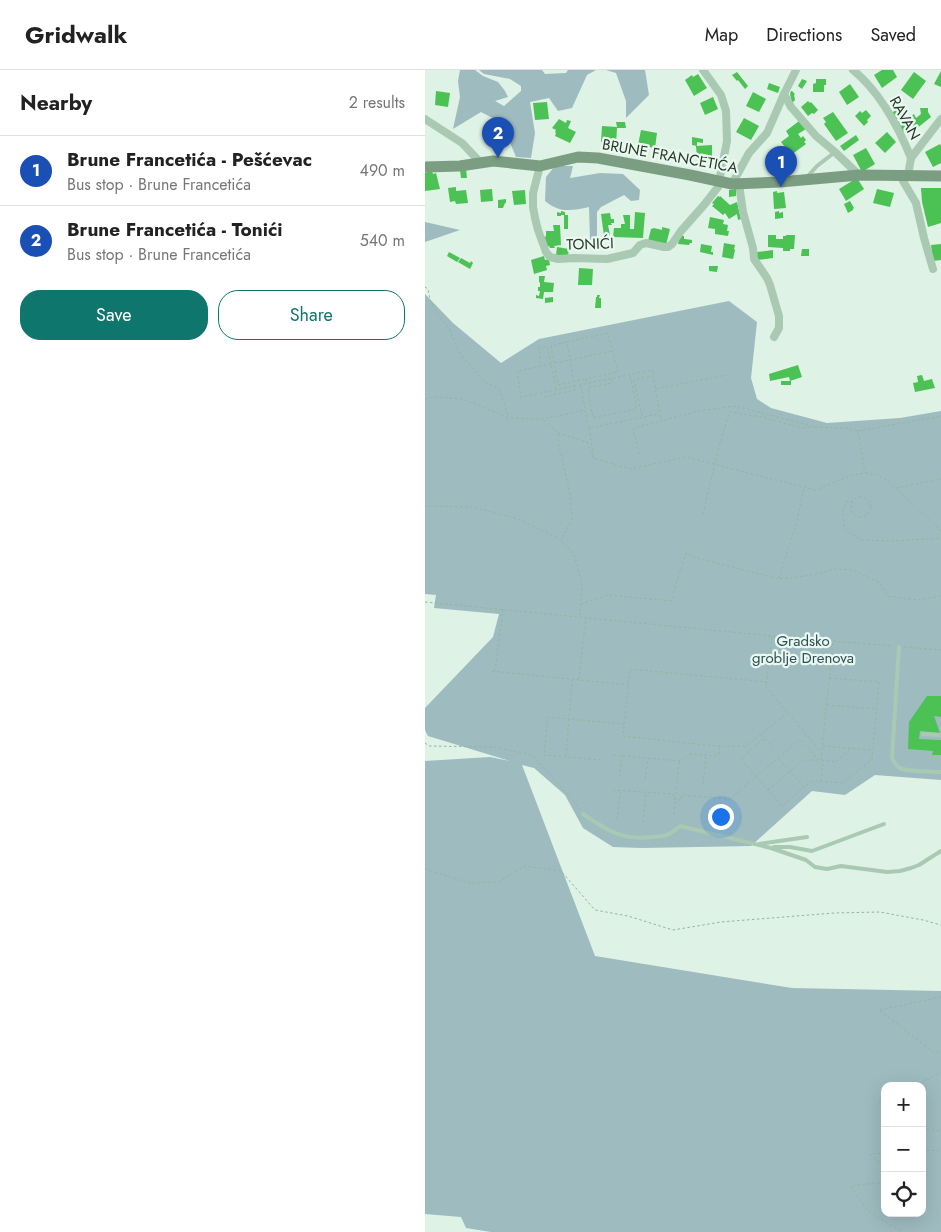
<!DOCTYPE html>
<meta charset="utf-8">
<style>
:root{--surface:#fff;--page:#f2f2f2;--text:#222;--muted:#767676;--line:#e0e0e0;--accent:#0f766e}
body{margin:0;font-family:Jost,sans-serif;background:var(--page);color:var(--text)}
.controls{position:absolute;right:15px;bottom:15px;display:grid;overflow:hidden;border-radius:10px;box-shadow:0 5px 20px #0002}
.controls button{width:45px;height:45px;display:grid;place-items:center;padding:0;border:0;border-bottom:1px solid var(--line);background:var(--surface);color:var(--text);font:25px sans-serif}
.you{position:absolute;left:295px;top:746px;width:18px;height:18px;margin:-12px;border:4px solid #fff;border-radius:50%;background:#1a73e8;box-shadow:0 0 0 8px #1a73e833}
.badge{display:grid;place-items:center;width:32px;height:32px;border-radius:50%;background:var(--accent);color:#fff;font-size:16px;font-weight:700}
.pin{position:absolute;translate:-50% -41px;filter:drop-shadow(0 1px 2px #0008)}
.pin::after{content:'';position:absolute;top:26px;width:18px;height:15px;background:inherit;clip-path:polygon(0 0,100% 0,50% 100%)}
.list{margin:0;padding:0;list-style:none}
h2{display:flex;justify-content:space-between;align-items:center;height:65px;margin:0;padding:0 20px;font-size:21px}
h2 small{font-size:16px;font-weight:400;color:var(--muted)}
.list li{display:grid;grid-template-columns:32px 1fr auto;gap:15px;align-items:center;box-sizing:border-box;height:70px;padding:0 20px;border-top:1px solid var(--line)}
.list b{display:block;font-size:19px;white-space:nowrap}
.list p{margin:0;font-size:16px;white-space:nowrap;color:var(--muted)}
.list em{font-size:16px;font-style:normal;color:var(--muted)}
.actions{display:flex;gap:10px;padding:15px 20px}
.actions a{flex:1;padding:11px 0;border:1px solid var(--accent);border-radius:20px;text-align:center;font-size:18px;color:var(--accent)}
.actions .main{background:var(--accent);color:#fff}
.icon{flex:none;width:28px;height:28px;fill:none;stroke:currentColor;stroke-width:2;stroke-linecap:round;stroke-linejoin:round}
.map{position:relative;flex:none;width:516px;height:1162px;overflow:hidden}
header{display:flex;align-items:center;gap:30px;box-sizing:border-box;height:70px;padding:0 25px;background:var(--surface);border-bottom:1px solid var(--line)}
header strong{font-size:24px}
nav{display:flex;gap:28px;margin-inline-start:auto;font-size:18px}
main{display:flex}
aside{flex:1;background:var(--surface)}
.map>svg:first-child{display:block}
</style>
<header>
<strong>Gridwalk</strong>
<nav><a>Map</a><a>Directions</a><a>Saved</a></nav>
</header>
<main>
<aside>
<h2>Nearby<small>2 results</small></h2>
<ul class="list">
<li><span class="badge" style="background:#1a4fb4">1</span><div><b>Brune Francetića - Pešćevac</b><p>Bus stop · Brune Francetića</p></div><em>490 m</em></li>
<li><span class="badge" style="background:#1a4fb4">2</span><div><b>Brune Francetića - Tonići</b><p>Bus stop · Brune Francetića</p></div><em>540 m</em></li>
</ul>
<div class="actions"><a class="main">Save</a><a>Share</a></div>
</aside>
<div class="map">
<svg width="516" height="1162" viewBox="0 0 516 1162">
<rect width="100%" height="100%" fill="#def2e5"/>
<g fill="#9ebbc0" fill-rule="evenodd">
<polygon points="35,0 50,0 58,6 73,12 80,21 83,27 70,31 79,36 96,21 96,16 85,9 59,4 54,0 117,0 120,4 141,3 143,0 171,0 162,5 147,38 133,41 124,28 105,32 110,63 106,88 91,87 77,53 56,42 28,59 35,27 33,11"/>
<polygon points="181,0 220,0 224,25 201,48 201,31 191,3"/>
<path d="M130 96H148L145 108 175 103 198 104 215 120 214 130 206 131 199 125 176 137 172 142V166L171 170H165L164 137C146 141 134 143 120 131L121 107Z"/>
<polygon points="0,152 35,160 0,172"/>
<path d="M0 224 28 253 76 293 114 269 304 231 332 252 326 308 332 329 346 338 402 353 475 348 516 341V710L450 705 420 725 387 721 326 776 217 778 188 777 158 758 140 725 109 698 97 695 170 886 367 918 516 921V1162H66L41 1158 36 1147 0 1144V691L65 687 85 691 3 666 0 660V638L68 567 74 544 9 538 11 525 0 524ZM460 1016H497V1143H460Z"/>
</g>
<g fill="#4cc154">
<polygon points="457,0 468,0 472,7 457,18 449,5"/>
<polygon points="516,1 516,17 509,14"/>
<polygon points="312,2 323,16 320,19 313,10 312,11 307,5"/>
<polygon points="489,2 501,11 488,29 476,20"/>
<polygon points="273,4 282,18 269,26 260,10 267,5 268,7"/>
<polygon points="377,9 382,11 377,19 373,16"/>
<polygon points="391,9 401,9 401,15 399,15 399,22 388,22 388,14 391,13"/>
<polygon points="344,13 355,17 353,23 342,19"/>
<polygon points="425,14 434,27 422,35 414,22"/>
<polygon points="11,21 25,23 23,37 10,35"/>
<polygon points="366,21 367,21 370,24 369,25 370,30 367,33 365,24"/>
<polygon points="328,22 341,29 334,42 321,36"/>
<polygon points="288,27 293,39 280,45 275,33"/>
<polygon points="383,31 385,33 386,32 393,40 389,44 387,43 383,46 376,37"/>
<polygon points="122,32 124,49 110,50 108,33"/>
<polygon points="495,38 503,38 503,42 506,47 486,63 484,60 482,61 481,60 477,62 465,44 471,40 478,52 489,44 491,48 496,44"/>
<polygon points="441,40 446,46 442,50 443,52 439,56 430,46 435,41 437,43"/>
<polygon points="408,42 423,63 411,71 399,54 401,52 398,48"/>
<polygon points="319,48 334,56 326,70 311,62"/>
<polygon points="134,49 141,53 142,50 146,51 143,58 151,62 145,73 130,66 131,63 130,62 131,60 127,58"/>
<polygon points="374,51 381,59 373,64 376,68 378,66 381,70 379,72 381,74 366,85 365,84 361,88 355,80 360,77 356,72 364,66 361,61"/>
<polygon points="191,52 200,52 201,58 192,58 191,73 176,72 177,56 192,57"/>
<polygon points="216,60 232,63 230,78 213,75"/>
<polygon points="462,62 471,72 460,83 450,73"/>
<polygon points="431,65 434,70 419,81 415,76"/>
<polygon points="267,67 278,69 278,73 272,72 272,76 267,75"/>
<polygon points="515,74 516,76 516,93 508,97 500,82"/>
<polygon points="287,75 287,89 272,89 271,76"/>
<polygon points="441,78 450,94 437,102 428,85"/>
<polygon points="41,99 42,108 36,108 35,100"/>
<polygon points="7,101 8,104 11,103 15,119 0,121 0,103"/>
<polygon points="432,108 439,119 421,131 414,119"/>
<polygon points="31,117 31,121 41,120 43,133 31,134 30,131 25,132 23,118"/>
<polygon points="496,118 516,118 516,153 503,157 497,132"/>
<polygon points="67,119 68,131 56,132 55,120"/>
<polygon points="311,119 311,126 304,127 304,120"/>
<polygon points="452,119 469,123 465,137 448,133"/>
<polygon points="100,120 101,134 89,135 87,121"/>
<polygon points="352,121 352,123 359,122 361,138 349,139 348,122"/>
<polygon points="293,126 295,127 295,126 305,135 312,132 316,149 313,150 312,144 304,149 300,143 298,145 287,136 289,134 287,133"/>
<polygon points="81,129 81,133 80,133 78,138 73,138 73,130"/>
<polygon points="425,131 429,138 428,139 428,140 423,143 419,134"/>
<polygon points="136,141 140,142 140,145 143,145 143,159 139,159 139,145 140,145 136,145 136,146 132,146 132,142 136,143"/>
<polygon points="354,141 354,143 358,142 358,148 350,149 350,142"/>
<polygon points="210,142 220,143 218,168 188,167 189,158 196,158 196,154 200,154 198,145 205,145 205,159 209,159"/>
<polygon points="185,143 186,149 189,149 189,153 186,153 187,155 183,155 185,165 179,166 176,144"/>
<polygon points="285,147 299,150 298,154 303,155 302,161 304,161 303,166 290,164 290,159 283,158"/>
<polygon points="128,155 135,155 136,175 129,176 130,178 125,178 124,176 120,176 119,166 121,167 121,161 129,161"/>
<polygon points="237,157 245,159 241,175 223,171 226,159 229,158 237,160"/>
<polygon points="343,165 351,165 351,169 358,169 358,166 361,166 361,165 370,165 369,179 365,179 365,181 358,181 358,178 343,177"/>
<polygon points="255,166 259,166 259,169 260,169 267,170 267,173 265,173 264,175 253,174"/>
<polygon points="299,173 310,175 309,179 310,180 308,189 297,187"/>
<polygon points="276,174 287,176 286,182 288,182 288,185 275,182"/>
<polygon points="516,174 516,190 508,191 506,175"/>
<polygon points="132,177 144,179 143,186 131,185"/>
<polygon points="377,179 384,179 384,186 376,186"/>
<polygon points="348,180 348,188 332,190 332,182"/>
<polygon points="24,182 35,188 32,192 22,186"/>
<polygon points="119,186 120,190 124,189 125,195 121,196 122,200 109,204 106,190"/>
<polygon points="36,188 45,193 46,191 48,193 45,199 33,192"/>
<polygon points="284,196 293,196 292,202 284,201"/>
<polygon points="154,198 168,199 167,215 153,215"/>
<polygon points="114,206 120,206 119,212 129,213 128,222 119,222 118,229 111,228 111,225 114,226 115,221 113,221 113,217 115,217 115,213 114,212"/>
<polygon points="172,225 175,225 174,228 176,228 176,238 170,238 171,227 172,227"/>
<polygon points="128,227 128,232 120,233 120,228"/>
<polygon points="373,295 377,307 365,311 364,307 345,311 344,304"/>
<polygon points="497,305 499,311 507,309 510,318 490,322 488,313 493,312 492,306"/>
<rect x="356" y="311" width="10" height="4"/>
<polygon points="502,626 516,626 516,647 509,646 515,663 495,661 494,669 516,670 516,685 507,685 508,681 483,679 484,652"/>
</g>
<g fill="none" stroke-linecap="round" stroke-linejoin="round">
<g stroke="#94b59d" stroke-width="1" stroke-dasharray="2.5 2.5" stroke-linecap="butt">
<polyline points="0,217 3,219 5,230 17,251 24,258 35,284 60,312 74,319 84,347"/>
<polyline points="141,272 126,276 133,315 160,309"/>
<polyline points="130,293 187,281"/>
<polyline points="116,294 114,278 122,276 131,320"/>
<polyline points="126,294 92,301 96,327 227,300 236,351 273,341 310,336 391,357 422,358 433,361 440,403"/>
<polyline points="187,309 187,313 163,318 168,348 212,339 205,305"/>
<polyline points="156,316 160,339"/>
<polyline points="231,319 306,304"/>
<polyline points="119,327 150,320 142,272 183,263 193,302 161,309 162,313"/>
<polyline points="0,329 11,327 38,329 84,348 118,349 160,340 164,358 233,344"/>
<polyline points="217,346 209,310 227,306"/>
<polyline points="119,350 133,363 133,371 145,423 147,449 136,470 149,484 157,514 155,545"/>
<polyline points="164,358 169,389"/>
<polyline points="433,361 516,346"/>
<polyline points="133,363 162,372 168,388 205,399 261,387 390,420 427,405 440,403 451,404 463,411 516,461"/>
<polyline points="214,384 208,358 235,352"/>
<polyline points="471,418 516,409"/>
<circle cx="436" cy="437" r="10"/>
<path d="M428 432 422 431C416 441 418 449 420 460L437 470 469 471 516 468"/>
<polyline points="0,436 48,437 93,449 135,469"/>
<path d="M278 444C286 410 293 375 305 342L337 347 377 358 390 357"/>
<polyline points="354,508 371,455 379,418"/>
<polyline points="0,532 347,566 468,576"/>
<polyline points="156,534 183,525 246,531 261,483 269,487 354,509 388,505 410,499 428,500 455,513 462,526 493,530 516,526"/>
<polyline points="347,567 341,617 396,682"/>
<polyline points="479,577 516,580"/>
<polyline points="67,601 203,615"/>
<polyline points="70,601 78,539"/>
<polyline points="154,609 161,547"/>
<polyline points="342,612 205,599 198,666 289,676 321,676 362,643"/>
<polyline points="402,635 450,639"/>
<polyline points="336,665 339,668 316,689 357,736 385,712 391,711 418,713 447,689 454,612 404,608"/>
<polyline points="340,669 349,679"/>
<polyline points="0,673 4,676 68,677 107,685 146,728 155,739"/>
<polyline points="398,676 447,680"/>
<polyline points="188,685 255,691"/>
<polyline points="141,686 147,610"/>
<polyline points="354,689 378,716"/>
<polyline points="176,690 119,685 123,647 199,654"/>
<polyline points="396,690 408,571"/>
<polyline points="397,690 411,692 425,679"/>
<polyline points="194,707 197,686"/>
<polyline points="220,709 223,689"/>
<polyline points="396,711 398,690"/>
<polyline points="278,714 281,687"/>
<polyline points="188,720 248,724 248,729 256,730 257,725 305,729 375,669 394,690"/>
<polyline points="343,720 378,690 393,690"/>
<polyline points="249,744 254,693 264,684 289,686 294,684 295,677"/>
<polyline points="192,749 196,720"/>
<polyline points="218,752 221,723"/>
<polyline points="0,799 44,813 73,812 100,796 136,801 170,840 203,846 248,860 296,852 409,843 455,842 498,850 516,855"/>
<polyline points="516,927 454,940 509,982 516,983"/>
<polyline points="488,1016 516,1003"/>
<polyline points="460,1029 454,1032 460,1036"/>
<polyline points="497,1057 507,1060 516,1061"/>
<polyline points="497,1081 516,1080"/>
<polyline points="460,1083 445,1084 460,1097"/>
<polyline points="460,1112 426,1116 442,1140 477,1162"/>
</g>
<g stroke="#aac9b3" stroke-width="4">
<polyline points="382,107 392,96 410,82"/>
<path d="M474 577 467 688C469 692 471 696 475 698 481 702 507 701 516 702"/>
<polyline points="498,664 516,665"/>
<path d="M158 744C181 760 198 771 227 767 242 766 243 766 255 756L346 778 381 790 390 797 402 799 416 796 462 802 475 801 486 798 494 795 516 781"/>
<polyline points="334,774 382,767"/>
<polyline points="349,777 365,777 387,781 459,754"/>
</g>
<g stroke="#aac9b3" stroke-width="8">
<path d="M428 0C455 22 473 56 486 88"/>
<polyline points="359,24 366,37 391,66 410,82 434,105"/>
<polyline points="0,49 37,73 55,92"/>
<polyline points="115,96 108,123 108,137 110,148 113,160 121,182 125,187 133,189 150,188 182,189 208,183 215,175 221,173 239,177 243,177 247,174 256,161 279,135 293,117 302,71 301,41 296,25 278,0"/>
<polyline points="477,105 478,111 491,133 499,168 508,199"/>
<polyline points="483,105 486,88 516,49"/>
<polyline points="307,114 324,83 342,63 359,24 371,0"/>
<polyline points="315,114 315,121 318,142 328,178 329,189 342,208 345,215 354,246 354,258 349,267"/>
</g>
<polyline stroke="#7b9d82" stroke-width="11" points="0,97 35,96 68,91 115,96 153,87 173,88 265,105 307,114 355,112 434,105 516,106"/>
</g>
<g text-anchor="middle" stroke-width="4.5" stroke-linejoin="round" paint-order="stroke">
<g font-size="15" fill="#29372b" stroke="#eaf9f0">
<text transform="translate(480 48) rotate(61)" y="5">RAVAN</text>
<text transform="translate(245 86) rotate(10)" y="5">BRUNE FRANCETIĆA</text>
<text transform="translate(165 174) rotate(-2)" y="5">TONIĆI</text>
</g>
<g font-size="15" fill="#2e4d55" stroke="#eaf9f0">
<text x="378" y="576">Gradsko<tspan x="378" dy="17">groblje Drenova</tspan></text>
</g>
</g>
</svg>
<div class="controls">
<button>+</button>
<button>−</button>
<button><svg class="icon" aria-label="locate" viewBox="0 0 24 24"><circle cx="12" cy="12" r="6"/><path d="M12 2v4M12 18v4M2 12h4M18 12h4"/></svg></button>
</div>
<div class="you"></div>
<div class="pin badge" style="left:356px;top:117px;background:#1a4fb4">1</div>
<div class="pin badge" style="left:73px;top:88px;background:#1a4fb4">2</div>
</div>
</main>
